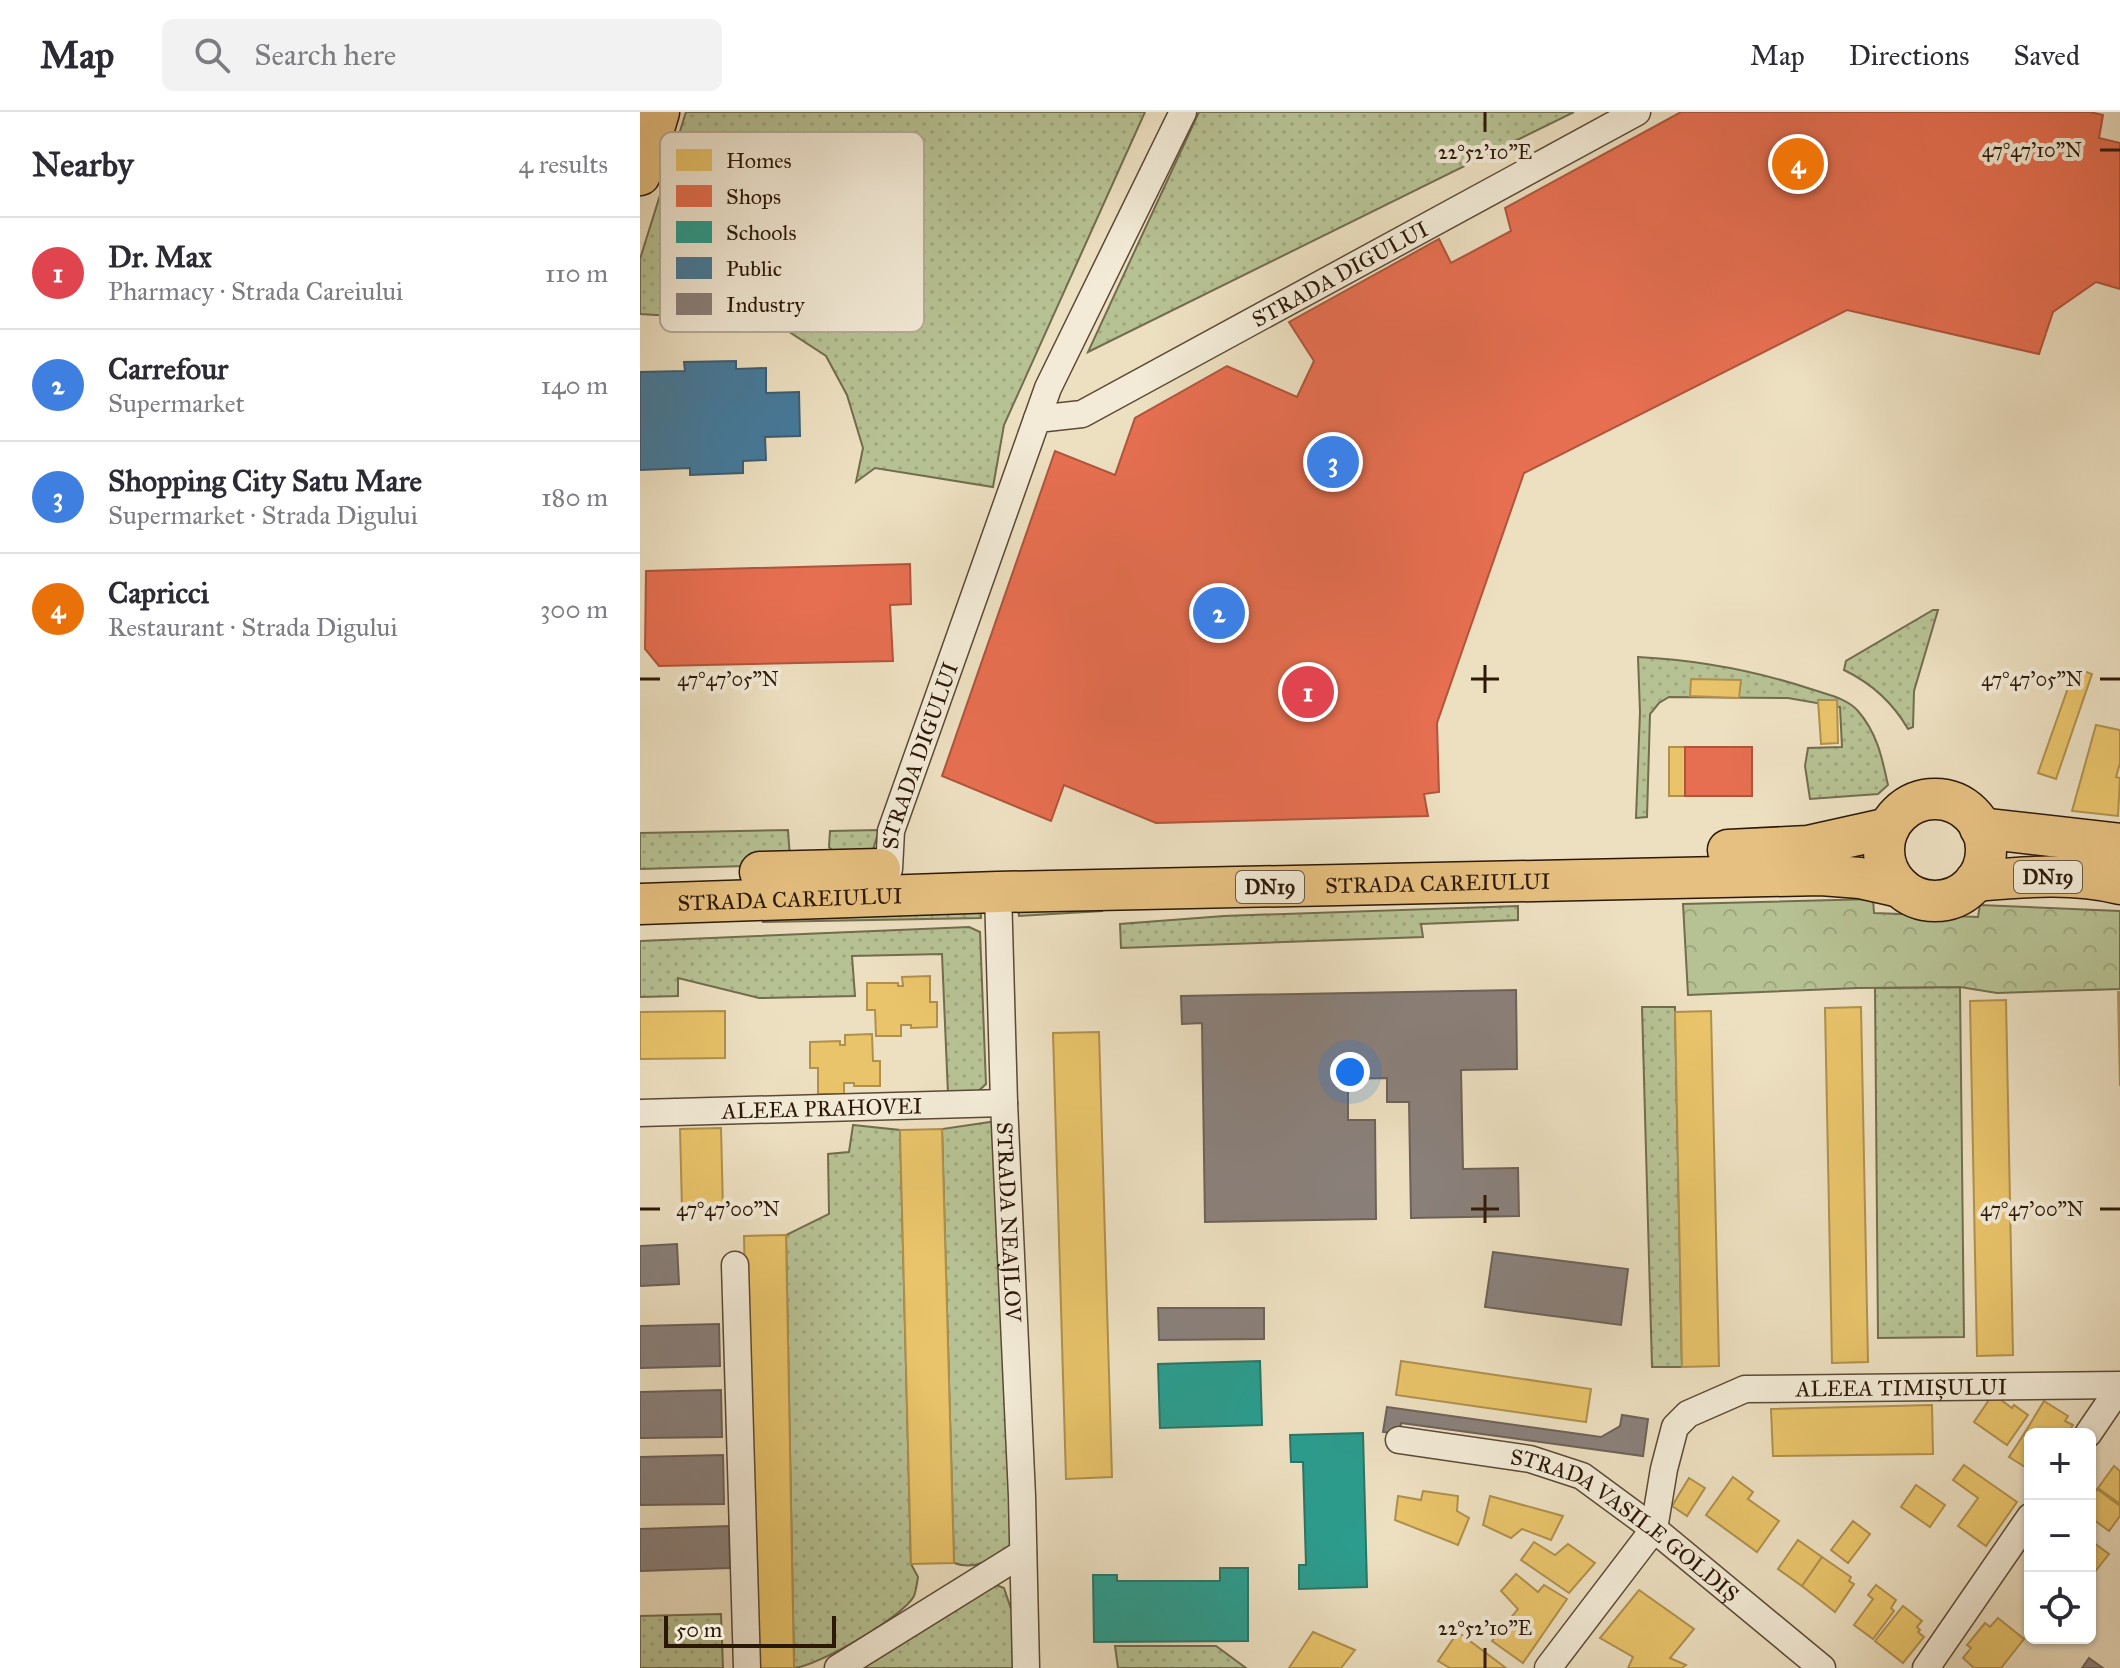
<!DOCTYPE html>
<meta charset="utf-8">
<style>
:root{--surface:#fff;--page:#f2f2f3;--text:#2b2b33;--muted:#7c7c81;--line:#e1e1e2;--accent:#db2777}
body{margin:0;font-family:"IM FELL Great Primer",serif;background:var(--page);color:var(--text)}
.controls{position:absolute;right:24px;bottom:24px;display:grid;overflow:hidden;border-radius:12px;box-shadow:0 2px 6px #0004}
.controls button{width:72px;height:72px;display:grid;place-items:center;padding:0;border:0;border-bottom:2px solid var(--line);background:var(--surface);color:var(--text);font:40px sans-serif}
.scale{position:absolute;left:24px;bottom:20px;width:172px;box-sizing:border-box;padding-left:8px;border:4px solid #2c1808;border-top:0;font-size:22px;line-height:28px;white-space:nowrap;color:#2c1808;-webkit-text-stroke:6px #f3ebd7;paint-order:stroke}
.you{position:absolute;left:710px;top:960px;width:28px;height:28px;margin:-20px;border:6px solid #fff;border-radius:50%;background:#1a73e8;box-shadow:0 0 0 12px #1a73e833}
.badge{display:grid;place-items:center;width:52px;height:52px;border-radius:50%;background:var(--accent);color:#fff;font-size:26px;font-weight:700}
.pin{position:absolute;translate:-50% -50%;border:4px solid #fff;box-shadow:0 2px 8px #0006}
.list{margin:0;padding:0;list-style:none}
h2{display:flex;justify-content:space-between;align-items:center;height:104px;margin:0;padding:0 32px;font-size:34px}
h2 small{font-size:26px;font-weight:400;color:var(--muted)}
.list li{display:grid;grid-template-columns:52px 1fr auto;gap:24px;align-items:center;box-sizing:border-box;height:112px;padding:0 32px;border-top:2px solid var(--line)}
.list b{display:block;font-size:30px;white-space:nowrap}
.list p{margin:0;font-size:26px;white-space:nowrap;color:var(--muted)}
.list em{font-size:26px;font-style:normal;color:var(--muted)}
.icon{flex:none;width:44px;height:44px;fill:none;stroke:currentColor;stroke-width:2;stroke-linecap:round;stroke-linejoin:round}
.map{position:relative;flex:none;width:1480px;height:1556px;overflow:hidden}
header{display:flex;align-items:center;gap:48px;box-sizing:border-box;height:112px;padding:0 40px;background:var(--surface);border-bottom:2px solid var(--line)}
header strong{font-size:38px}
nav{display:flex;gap:44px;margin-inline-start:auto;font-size:28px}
.search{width:560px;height:72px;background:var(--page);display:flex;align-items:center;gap:20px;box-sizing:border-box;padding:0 28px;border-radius:12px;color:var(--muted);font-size:30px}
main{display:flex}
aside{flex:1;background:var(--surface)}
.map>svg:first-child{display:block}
</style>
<header>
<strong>Map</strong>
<div class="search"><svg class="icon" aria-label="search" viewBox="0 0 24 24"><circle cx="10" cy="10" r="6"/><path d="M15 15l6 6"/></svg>Search here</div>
<nav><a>Map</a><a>Directions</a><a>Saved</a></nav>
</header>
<main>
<aside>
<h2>Nearby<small>4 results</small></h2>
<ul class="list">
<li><span class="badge" style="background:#e0444e">1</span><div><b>Dr. Max</b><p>Pharmacy · Strada Careiului</p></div><em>110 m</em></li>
<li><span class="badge" style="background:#3f7fe0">2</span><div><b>Carrefour</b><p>Supermarket</p></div><em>140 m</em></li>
<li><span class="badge" style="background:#3f7fe0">3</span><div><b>Shopping City Satu Mare</b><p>Supermarket · Strada Digului</p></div><em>180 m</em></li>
<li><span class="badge" style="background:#e8710a">4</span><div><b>Capricci</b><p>Restaurant · Strada Digului</p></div><em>300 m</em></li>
</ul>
</aside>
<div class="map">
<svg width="1480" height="1556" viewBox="0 0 1480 1556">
<defs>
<pattern id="grass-dots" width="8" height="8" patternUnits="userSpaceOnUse" patternTransform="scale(2)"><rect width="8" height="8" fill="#b7c294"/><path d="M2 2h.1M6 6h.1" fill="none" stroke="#9ea67e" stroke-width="1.8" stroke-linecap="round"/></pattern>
<pattern id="park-crowns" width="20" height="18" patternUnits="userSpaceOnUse" patternTransform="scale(2)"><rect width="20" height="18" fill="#b7c294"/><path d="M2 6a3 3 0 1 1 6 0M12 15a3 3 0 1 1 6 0" fill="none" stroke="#9ea67e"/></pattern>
</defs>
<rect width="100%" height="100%" fill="#ede0c1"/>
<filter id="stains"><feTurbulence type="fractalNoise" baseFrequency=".0025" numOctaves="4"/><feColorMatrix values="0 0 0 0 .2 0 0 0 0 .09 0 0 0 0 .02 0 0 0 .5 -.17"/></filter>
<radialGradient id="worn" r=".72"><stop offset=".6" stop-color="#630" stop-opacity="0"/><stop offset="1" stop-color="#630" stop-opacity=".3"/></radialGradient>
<g fill="url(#grass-dots)" stroke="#726d4e" stroke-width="2">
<polygon points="46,0 505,0 364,313 353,375 235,356 216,370 223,336 207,283 186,244 140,214 97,208 0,202 0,147"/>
<polygon points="559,0 934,0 448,240"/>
<path d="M1293 498H1298L1274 579 1273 615 1268 617C1253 591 1231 571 1204 558L1206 549Z"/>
<path d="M998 545C1058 548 1117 559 1174 578 1189 583 1208 587 1218 599 1237 621 1242 645 1248 673L1238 682 1170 687 1165 654 1168 636 1202 635 1200 595 1148 586 1029 585 1019 591 1010 602 1007 705 996 706 1000 600Z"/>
<polygon points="148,718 150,746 139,753 0,757 0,721"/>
<polygon points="239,718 231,744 197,744 189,735 190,719"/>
<polygon points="458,783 462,799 379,804 378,794"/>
<polygon points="340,788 341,806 122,810 139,802"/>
<polygon points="878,794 878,808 781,812 783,825 481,836 480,812 584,804"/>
<polygon points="329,815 340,820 346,972 334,983 308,982 302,842 212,844 215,884 119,886 38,866 38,884 0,885 0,829"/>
<polygon points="1320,875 1324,1225 1238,1226 1235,876"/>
<polygon points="1002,895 1035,895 1035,900 1042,1255 1012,1255"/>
<path d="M357 1009 372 1408 371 1433C354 1447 335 1459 314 1451L302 1017Z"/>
<path d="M213 1013 260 1018 271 1452 278 1465C277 1471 276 1479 274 1484 263 1505 178 1554 154 1556L146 1123 189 1102 188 1042 209 1040Z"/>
<polygon points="343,1468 364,1476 372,1500 373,1556 198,1556"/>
<polygon points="81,1502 83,1556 0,1556 0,1504"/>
<polygon points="475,1534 576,1534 606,1556 478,1556"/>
</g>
<polygon fill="url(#park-crowns)" stroke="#726d4e" stroke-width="2" points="1233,787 1234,801 1338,805 1340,793 1480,799 1480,877 1357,881 1320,875 1218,876 1048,883 1043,792"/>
<g fill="#e9c46a" stroke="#b0904d" stroke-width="2">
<polygon points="1435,556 1452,562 1416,667 1398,661"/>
<polygon points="1051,567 1101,568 1099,586 1050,584"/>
<polygon points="1178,588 1197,588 1198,631 1181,632"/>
<polygon points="1456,613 1480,618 1480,651 1476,665 1480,666 1478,704 1432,699"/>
<rect x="1029" y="635" width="16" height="49"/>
<polygon points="290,864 290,890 297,890 297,915 271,916 271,913 261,913 261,924 236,924 235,898 227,898 227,871 258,871 258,874 263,874 262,865"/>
<polygon points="1478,880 1480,880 1480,974"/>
<polygon points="1366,888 1373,1243 1337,1244 1330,889"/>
<polygon points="1221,895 1228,1250 1192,1251 1185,896"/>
<polygon points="85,899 85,946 0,947 0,900"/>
<polygon points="1071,899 1079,1254 1042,1255 1035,900"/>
<polygon points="459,920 472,1365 426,1367 413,921"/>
<polygon points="232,922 233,949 240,949 240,974 214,974 214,971 204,971 204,982 178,982 178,956 170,956 170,930 200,929 200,933 205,933 205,923"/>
<polygon points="81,1016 83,1097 42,1097 40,1017"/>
<polygon points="302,1017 314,1451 271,1452 260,1018"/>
<polygon points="146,1123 154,1556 113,1556 104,1124"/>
<polygon points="761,1249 951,1277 946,1310 756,1283"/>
<polygon points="1353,1282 1372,1296 1374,1293 1388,1303 1367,1333 1334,1310"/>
<polygon points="1404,1289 1428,1304 1425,1309 1433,1313 1427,1322 1390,1322 1390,1326 1384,1322"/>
<polygon points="1292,1293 1293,1342 1133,1344 1131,1297"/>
<polygon points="1384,1322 1390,1326 1390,1358 1369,1345"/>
<polygon points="1324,1353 1377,1390 1346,1434 1318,1414 1338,1386 1313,1368"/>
<polygon points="1474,1354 1480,1359 1480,1392 1458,1376"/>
<polygon points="1093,1365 1113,1380 1108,1387 1139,1409 1117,1440 1066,1403"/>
<polygon points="1049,1366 1065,1376 1047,1404 1032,1394"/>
<polygon points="1276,1373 1305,1393 1290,1415 1261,1395"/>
<polygon points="1457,1377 1480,1394 1480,1404 1469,1419 1450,1405 1450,1387"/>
<polygon points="783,1379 818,1384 817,1399 829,1406 818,1433 755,1408 758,1384 781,1388"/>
<polygon points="850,1384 923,1404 911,1428 882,1417 871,1426 843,1413"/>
<polygon points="1213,1409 1230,1422 1208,1451 1191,1438"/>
<polygon points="1158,1428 1182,1445 1162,1474 1138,1457"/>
<polygon points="894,1430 915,1443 928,1432 955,1451 929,1481 881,1448"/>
<polygon points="1454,1431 1469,1442 1450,1466 1450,1437"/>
<polygon points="1182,1445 1211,1465 1209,1469 1214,1472 1195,1500 1162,1474"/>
<polygon points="876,1462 898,1480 904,1473 927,1487 883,1551 852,1529 878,1497 861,1479"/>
<polygon points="1236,1473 1256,1488 1251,1496 1254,1499 1233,1527 1214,1513 1233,1487 1228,1483"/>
<polygon points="999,1478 1054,1517 1030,1546 1046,1553 1042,1556 988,1556 993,1545 960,1526"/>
<polygon points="1263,1494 1282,1509 1277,1515 1280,1518 1278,1520 1284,1525 1263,1551 1235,1529"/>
<polygon points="1358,1506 1384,1527 1361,1556 1334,1556 1323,1546 1331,1536 1327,1533 1345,1511 1350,1515"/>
<polygon points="673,1520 715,1538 701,1556 649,1556"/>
<polygon points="818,1520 866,1556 810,1556 798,1549"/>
</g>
<g fill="#e76f51" stroke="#af553b" stroke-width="2">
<polygon points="1450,0 1463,3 1459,26 1480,31 1480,177 1456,170 1413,200 1399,242 1207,198 884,361 797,611 799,680 784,682 788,704 516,711 424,673 411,709 302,664 415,339 475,363 495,306 587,254 657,285 674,249 649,210 799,127 811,151 871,119 865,96 1041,0"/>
<polygon points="270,452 271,492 250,493 253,549 19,554 5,537 6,459"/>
<rect x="1045" y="635" width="67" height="49"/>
</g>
<g fill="#2a9d8f" stroke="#2b7566" stroke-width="2">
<polygon points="620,1249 622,1313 520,1316 518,1252"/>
<polygon points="723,1321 727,1475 659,1477 659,1453 666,1453 663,1350 651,1350 650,1323"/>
<polygon points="580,1456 608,1456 608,1529 454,1530 453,1463 477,1463 477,1469 580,1469"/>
</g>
<polygon fill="#457b9d" stroke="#3e5d70" stroke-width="2" points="96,249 96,257 126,256 126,281 159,280 160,324 125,325 126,348 103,349 103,361 50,363 50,356 0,358 0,260 45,259 44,250"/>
<g fill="#8a817c" stroke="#6e6259" stroke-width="2">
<polygon points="876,878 877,957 821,958 823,1057 878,1056 879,1104 771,1106 769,990 747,990 747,966 708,967 708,1008 735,1008 736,1107 565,1110 562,911 542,912 541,884"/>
<polygon points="37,1132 39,1172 0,1174 0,1134"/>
<polygon points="853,1140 988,1157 981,1213 845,1195"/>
<polygon points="518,1196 624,1196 624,1227 519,1228"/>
<polygon points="79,1212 80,1254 0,1256 0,1214"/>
<polygon points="81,1278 82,1325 0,1326 0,1280"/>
<polygon points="747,1295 961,1325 980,1314 982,1303 1008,1307 1003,1344 761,1311 760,1322 743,1320"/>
<polygon points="83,1343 84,1392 0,1393 0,1345"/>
<polygon points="89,1414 90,1456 0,1459 0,1417"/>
<polygon points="1449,1546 1463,1556 1442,1556"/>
</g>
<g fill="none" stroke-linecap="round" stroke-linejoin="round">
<g stroke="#5c4a36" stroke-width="29">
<g id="minor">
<polyline points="397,307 408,276 543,0"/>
<path id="s1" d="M249 757 251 719 397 307 442 302 997 0"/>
<path id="s2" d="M358 780 364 991 382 1384 386 1556"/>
<path id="s3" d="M0 1001 364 991"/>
<polyline points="95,1153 107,1556"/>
<polyline points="1448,1322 1480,1275"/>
<path id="s4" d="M759 1328 890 1347 942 1364 1014 1417 1182 1556"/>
<polyline points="198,1556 383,1441"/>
<path id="s5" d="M908 1556 1014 1417 1024 1357 1035 1315 1048 1302 1105 1277 1480 1273"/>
<polyline points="1286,1556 1390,1405"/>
</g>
</g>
<g stroke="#2c1808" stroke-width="43">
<g id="primary">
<polyline points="0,63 19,0"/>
<circle cx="1295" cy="738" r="51"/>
<polyline points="1340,716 1480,732"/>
<polyline points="1088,738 1168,734 1249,716"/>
<polyline points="120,760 240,757"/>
<path d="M1335 769C1382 765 1434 760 1480 772"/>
<path id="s6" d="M0 792 358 780 1181 763 1220 766 1260 775"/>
</g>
</g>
<use href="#minor" stroke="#f3ebd7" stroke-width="26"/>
<use href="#primary" stroke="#e6c080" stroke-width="40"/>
</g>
<path fill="none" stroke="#2c1808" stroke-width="3" d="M845 0V20M1460 38H1480M845 553V581M0 567H20M831 567H859M1460 567H1480M845 1083V1111M0 1097H20M831 1097H859M1460 1097H1480M845 1536V1556"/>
<g text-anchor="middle" stroke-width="8" stroke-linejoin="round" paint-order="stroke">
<g fill="#f3ebd7" stroke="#685746" stroke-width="2">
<rect x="1374" y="749" width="68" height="32" rx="6"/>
<rect x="596" y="759" width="68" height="32" rx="6"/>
</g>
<g font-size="20" font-weight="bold" fill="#2c1808">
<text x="1408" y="772">DN19</text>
<text x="630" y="782">DN19</text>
</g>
<g font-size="22" fill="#2c1808" stroke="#f3ebd7">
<text dy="8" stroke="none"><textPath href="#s1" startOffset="814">STRADA DIGULUI</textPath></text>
<text dy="8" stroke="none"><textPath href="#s1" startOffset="118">STRADA DIGULUI</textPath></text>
<text dy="8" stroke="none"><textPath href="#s6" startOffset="798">STRADA CAREIULUI</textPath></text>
<text dy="8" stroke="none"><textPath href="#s6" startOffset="150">STRADA CAREIULUI</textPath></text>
<text dy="8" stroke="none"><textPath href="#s3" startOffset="182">ALEEA PRAHOVEI</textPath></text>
<text dy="8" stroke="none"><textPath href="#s2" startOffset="330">STRADA NEAJLOV</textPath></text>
<text dy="8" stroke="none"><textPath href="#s5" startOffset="516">ALEEA TIMIȘULUI</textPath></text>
<text dy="8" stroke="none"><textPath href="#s4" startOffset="248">STRADA VASILE GOLDIȘ</textPath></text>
</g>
</g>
<rect x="20" y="20" width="264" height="200" rx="12" fill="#f3ebd7" stroke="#b7ac99" stroke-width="2"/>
<rect x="36" y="37" width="36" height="22" fill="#e9c46a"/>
<rect x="36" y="73" width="36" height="22" fill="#e76f51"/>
<rect x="36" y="109" width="36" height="22" fill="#2a9d8f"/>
<rect x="36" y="145" width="36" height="22" fill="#457b9d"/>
<rect x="36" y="181" width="36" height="22" fill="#8a817c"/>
<g font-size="22" fill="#2c1808">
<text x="86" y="56">Homes</text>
<text x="86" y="92">Shops</text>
<text x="86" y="128">Schools</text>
<text x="86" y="164">Public</text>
<text x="86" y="200">Industry</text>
</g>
<g font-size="20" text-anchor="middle" fill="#2c1808" stroke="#f3ebd7" stroke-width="8" stroke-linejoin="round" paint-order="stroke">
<text x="1392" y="45">47°47'10"N</text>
<text x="845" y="47">22°52'10"E</text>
<text x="88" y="574">47°47'05"N</text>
<text x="1392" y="574">47°47'05"N</text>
<text x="88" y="1104">47°47'00"N</text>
<text x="1392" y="1104">47°47'00"N</text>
<text x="845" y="1523">22°52'10"E</text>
</g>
<rect width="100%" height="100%" filter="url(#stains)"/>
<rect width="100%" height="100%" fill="url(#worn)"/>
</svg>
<div class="controls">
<button>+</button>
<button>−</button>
<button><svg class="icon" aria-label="locate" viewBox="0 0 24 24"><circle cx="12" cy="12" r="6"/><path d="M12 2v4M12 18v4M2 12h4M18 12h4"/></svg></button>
</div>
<div class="scale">50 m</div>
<div class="you"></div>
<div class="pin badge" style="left:668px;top:580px;background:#e0444e">1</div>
<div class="pin badge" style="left:579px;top:501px;background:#3f7fe0">2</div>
<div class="pin badge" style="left:693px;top:350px;background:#3f7fe0">3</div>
<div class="pin badge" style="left:1158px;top:52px;background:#e8710a">4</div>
</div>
</main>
